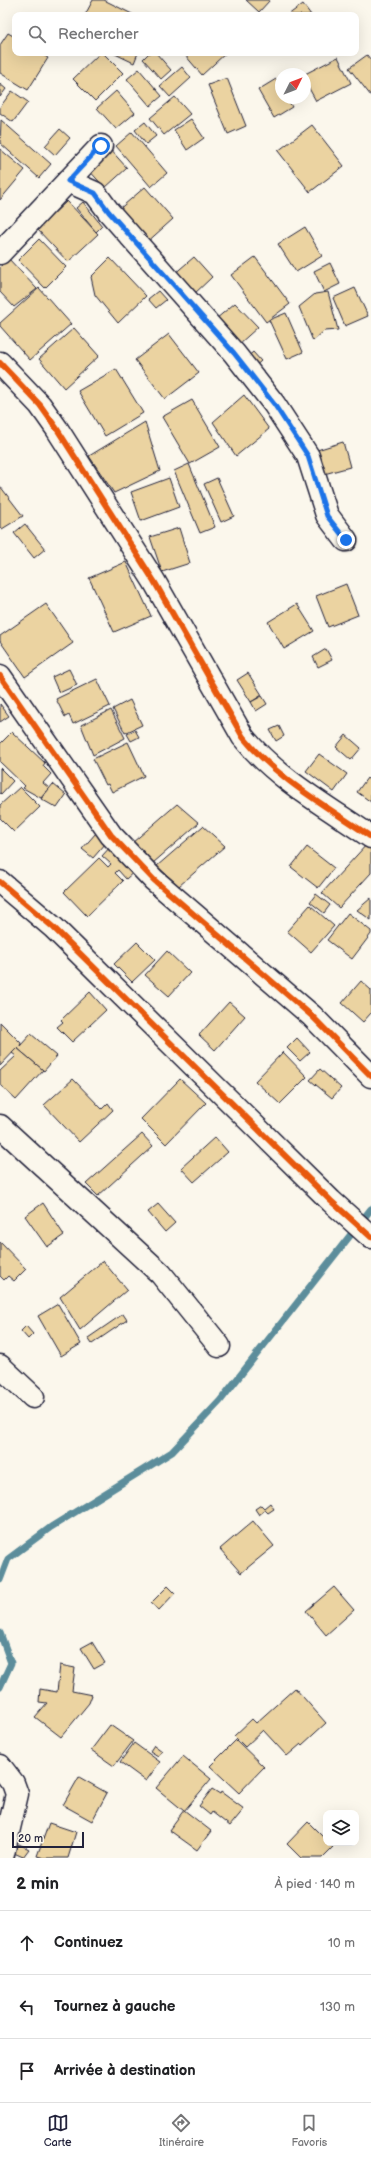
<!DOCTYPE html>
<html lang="fr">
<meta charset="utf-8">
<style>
:root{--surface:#fff;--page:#f6f6f6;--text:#202124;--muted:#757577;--line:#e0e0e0;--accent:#22223b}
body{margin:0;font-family:"Balsamiq Sans",sans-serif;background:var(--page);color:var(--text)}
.controls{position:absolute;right:12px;bottom:12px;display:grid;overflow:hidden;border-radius:8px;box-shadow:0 4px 16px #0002}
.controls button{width:36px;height:36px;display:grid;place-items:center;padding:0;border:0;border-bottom:1px solid var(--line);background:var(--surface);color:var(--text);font:20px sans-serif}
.compass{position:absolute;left:275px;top:68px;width:36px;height:36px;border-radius:50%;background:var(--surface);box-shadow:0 4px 16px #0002;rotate:48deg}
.scale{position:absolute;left:12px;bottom:10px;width:72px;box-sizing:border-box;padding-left:4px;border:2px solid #22223b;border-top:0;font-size:11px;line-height:14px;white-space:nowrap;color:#22223b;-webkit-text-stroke:3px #fbf7ec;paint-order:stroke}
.stop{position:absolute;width:12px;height:12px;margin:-9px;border:3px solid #1a73e8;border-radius:50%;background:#fff}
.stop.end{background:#1a73e8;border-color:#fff;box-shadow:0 1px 4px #0008}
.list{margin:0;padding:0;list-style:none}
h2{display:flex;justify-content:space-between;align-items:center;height:52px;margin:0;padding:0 16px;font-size:17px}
h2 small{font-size:13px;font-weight:400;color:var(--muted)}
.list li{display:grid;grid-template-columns:26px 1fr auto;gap:12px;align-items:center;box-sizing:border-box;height:64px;padding:0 16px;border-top:1px solid var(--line)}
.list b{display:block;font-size:15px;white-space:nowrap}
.list em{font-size:13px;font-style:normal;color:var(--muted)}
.icon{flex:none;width:22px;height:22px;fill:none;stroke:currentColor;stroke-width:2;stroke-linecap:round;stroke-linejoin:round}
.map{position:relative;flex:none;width:371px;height:1858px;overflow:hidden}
.search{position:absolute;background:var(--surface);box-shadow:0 4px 16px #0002;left:12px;right:12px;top:12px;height:44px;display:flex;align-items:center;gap:10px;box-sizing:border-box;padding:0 14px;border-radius:8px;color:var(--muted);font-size:15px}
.sheet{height:244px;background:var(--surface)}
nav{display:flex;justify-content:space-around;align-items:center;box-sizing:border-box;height:56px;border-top:1px solid var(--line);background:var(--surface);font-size:11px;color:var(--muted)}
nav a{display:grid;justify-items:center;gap:2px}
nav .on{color:var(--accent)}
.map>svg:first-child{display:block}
</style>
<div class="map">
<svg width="371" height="1858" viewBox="0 0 371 1858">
<rect width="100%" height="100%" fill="#fbf7ec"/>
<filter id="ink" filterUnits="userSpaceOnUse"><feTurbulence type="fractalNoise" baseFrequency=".025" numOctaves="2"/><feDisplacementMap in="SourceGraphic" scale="8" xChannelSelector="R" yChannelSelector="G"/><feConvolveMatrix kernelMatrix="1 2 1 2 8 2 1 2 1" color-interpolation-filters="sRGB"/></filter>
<g filter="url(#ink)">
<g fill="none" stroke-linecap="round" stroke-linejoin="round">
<g stroke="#5c8d9b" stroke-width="7">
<polyline points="0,1580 8,1559 51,1527 172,1452 220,1401 371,1209"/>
<polyline points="0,1633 11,1663 0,1687"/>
</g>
</g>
<g fill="#ebd3a1" stroke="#22223b">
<polygon points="93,0 104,0 134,15 85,15"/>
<polygon points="246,0 270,0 259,12"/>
<polygon points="303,4 311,15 288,15"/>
<polygon points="8,33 15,37 15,53 40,53 48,58 28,90 0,73 0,45"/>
<polygon points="100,53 103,53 123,73 95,101 73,79"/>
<polygon points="113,53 138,53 134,63"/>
<polygon points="149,53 156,53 171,70 161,79 143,59"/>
<polygon points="187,53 226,53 202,75 185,55"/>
<polygon points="367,55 371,60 371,96 349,68"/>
<polygon points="338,57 351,83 316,101 305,81 305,74"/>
<polygon points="182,67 191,78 170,97 160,86"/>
<polygon points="139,69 162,96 150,106 127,79"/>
<polygon points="227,78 246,126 228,134 208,85"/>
<polygon points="276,79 281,88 281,98 287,98 292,107 274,118 258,90"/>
<polygon points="0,84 6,89 0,97"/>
<polygon points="12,91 28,102 13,122 0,113 0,107"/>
<polygon points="116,91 135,113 116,129 97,108"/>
<polygon points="175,97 190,114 164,135 150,118"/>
<polygon points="191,119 204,138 187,150 174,130"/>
<polygon points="1,120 51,164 39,178 0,143"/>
<polygon points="145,122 156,136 146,144 135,130"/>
<polygon points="312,125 344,166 310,192 278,151"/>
<polygon points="60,129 70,138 55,155 45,146"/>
<polygon points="132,132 167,173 151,187 116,146"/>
<polygon points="109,148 127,168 105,188 87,168"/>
<polygon points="0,149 25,170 0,200"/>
<polygon points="145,187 173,219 145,244 117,211"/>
<polygon points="67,201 98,234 68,262 37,229"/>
<polygon points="83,202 102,226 96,232 76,208"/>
<polygon points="305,227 322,256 296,272 278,244"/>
<polygon points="39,239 66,267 45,288 18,260"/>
<polygon points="194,257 212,277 192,296 173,275"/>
<polygon points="255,257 290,304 266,322 231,275"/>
<polygon points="8,258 37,289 14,307 0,292 0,267"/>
<polygon points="110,258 146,296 118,323 95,295 91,277"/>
<polygon points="330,263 340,284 324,292 314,271"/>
<polygon points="39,288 71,324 30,360 0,326 0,323"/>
<polygon points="355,288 368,316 345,326 333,298"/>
<polygon points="158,291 166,300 156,308 148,299"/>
<polygon points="328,292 338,330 324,331 313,341 299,307 315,294"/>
<polygon points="235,303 258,327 239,344 216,319"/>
<polygon points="286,313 303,352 287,359 269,320"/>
<polygon points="74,328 99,356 64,388 39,359"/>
<polygon points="169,334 199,373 165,399 135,360"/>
<polygon points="253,352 261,361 253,368 245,359"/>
<polygon points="116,369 143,413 105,436 78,391"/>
<polygon points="244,395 269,429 236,456 213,422"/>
<polygon points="192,400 220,447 190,464 162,417"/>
<polygon points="145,422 160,471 114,493 89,456"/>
<polygon points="343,442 350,467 324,474 317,450"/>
<polygon points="189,464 215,527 200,533 174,471"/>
<polygon points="169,478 179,507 141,521 131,492"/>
<polygon points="217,478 234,516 221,522 204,484"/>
<polygon points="0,486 23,516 2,529 0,527"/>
<polygon points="25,524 45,549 34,558 14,533"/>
<polygon points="179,528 190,563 162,572 150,537"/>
<polygon points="126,562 151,616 114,632 89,578"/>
<polygon points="346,584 358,615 328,627 316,596"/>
<polygon points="46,604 73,643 25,677 0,641 0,636"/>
<polygon points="297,604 314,631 284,649 268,622"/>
<polygon points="326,649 332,660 318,667 313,657"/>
<polygon points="69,669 77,685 59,693 52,677"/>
<polygon points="248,673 262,695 251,702 237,680"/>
<polygon points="97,679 110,706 73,724 69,715 65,717 56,699"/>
<polygon points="262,696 267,704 256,711 251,702"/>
<polygon points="130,700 142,725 125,733 113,709"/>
<polygon points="0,704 9,716 0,722"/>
<polygon points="111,710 125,738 93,755 81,725"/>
<polygon points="279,726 284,736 276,741 270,730"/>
<polygon points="135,730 139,737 131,741 127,734"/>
<polygon points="12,732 45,763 43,766 51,774 43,783 49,788 41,798 23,788 25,786 0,762 0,744"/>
<polygon points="346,735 361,748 351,760 336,747"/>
<polygon points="128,742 144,776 112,792 108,784 106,785 93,759"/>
<polygon points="319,754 347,774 334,792 306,771"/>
<polygon points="0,768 13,781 1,794 0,793"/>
<polygon points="367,778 371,782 371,802 357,792"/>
<polygon points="53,784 66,795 57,808 41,799"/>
<polygon points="20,787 40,807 14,832 0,818 0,805"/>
<polygon points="177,804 199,823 153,863 132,843"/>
<polygon points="203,826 225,846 179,886 157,866"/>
<polygon points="96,833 106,843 93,858 82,849"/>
<polygon points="368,843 371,846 371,873 339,908 322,893"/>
<polygon points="111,846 137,869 126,879 118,870 115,873 123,881 87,916 64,892 99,858 108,867 111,864 102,856"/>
<polygon points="307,847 334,868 318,888 291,867"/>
<polygon points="316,894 330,905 324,913 310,902"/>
<polygon points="371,898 371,920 357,910"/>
<polygon points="310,905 334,926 311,952 287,931"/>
<polygon points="348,913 371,931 371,934 352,959 327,940"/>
<polygon points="137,942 155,960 132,982 114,964"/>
<polygon points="167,951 190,973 169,996 145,975"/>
<polygon points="361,981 371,990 371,1013 363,1022 342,1003"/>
<polygon points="90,992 106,1010 72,1042 57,1027 63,1022 61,1020"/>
<polygon points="229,1002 245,1016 215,1050 199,1035"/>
<polygon points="0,1022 21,1043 20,1046 31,1034 57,1056 44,1071 17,1048 0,1066"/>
<polygon points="297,1038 310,1052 300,1061 287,1048"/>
<polygon points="17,1048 43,1070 16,1100 0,1085 0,1071 16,1056 12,1053"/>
<polygon points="283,1052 307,1077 280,1104 255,1081"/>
<polygon points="320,1069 341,1088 332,1098 310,1080"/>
<polygon points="73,1079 102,1109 108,1103 113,1110 79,1142 44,1105"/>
<polygon points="180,1079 206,1103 166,1144 141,1119"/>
<polygon points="142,1134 153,1146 98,1196 86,1184"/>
<polygon points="215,1137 228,1152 194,1182 181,1168"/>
<polygon points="43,1203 64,1235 47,1247 25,1216"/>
<polygon points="158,1204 175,1223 165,1232 148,1212"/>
<polygon points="0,1242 26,1269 14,1281 8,1276 4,1280 0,1276"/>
<polygon points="103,1261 127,1290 80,1330 60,1297"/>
<polygon points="58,1304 81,1344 61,1356 38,1316"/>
<polygon points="123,1314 127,1320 92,1344 88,1338"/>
<polygon points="26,1326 33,1334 28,1339 21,1331"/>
<polygon points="270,1503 274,1509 268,1513 265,1510 259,1515 255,1509 261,1505 264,1508"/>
<polygon points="253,1521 274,1546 241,1573 220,1549"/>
<polygon points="168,1586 175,1593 159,1610 151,1603"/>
<polygon points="334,1587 354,1610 326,1635 306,1611"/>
<polygon points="92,1642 105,1663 94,1669 81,1648"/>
<polygon points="60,1665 75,1668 72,1691 92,1695 89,1703 61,1737 35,1717 47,1703 39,1702 40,1689 57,1692"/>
<polygon points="295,1688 326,1723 302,1745 301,1744 287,1756 263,1730 245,1747 234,1736 252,1719 256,1723"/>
<polygon points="110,1725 133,1741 114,1766 91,1750"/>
<polygon points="236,1740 264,1767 239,1793 210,1766"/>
<polygon points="134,1743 160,1762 146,1781 120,1762"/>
<polygon points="154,1745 162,1751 158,1756 150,1751"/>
<polygon points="183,1756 211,1779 184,1811 156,1788"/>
<polygon points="79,1777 107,1793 92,1821 63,1805"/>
<polygon points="212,1789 220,1794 221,1792 244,1809 230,1826 212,1812 210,1815 199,1806"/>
<polygon points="184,1810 211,1831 197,1850 169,1830"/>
<polygon points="308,1822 326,1840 326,1843 333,1847 322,1858 301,1858 287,1844"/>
<polygon points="49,1823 76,1832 68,1858 44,1858 37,1856"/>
<polygon points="19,1844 29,1849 23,1857 14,1853"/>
</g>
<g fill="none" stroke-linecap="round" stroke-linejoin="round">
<g stroke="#22223b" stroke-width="25">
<g id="minor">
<polyline points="68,181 95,193 109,212 234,353 274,404 308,456 327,515 346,540"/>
<polyline points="0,253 101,146"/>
<path d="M0 363 40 405 57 429 154 581 243 737C277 779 326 806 371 837"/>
<polyline points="0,676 111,835 154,880 312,1016 371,1076"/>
<polyline points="0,882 54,928 331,1201 371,1237"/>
<polyline points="0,1126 161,1274 219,1346"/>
<polyline points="0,1366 33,1397"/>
<polyline points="0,1766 13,1783 17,1794 2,1858"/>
</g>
</g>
<use href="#minor" stroke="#fbf7ec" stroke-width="22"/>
<g stroke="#fbf7ec" stroke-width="8">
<g id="cycleway">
<path d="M0 363 40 405 57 429 154 581 243 737C277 779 326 806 371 837"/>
<polyline points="0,676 111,835 154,880 312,1016 371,1076"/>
<polyline points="0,882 54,928 331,1201 371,1237"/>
</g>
</g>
<use href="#cycleway" stroke="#e8590c" stroke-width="6"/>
</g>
</g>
<g fill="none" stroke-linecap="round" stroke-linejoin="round" filter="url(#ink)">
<polyline stroke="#1a73e8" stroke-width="5" points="101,146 68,181 95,193 109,212 234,353 274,404 308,456 327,516 346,540"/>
</g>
</svg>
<div class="controls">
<button><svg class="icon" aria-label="layers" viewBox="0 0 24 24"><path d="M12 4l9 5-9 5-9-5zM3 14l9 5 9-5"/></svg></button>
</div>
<svg class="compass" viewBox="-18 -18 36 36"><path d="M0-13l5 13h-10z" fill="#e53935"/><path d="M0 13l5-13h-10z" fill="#757577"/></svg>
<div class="scale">20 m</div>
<div class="stop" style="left:101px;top:146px"></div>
<div class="stop end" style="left:346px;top:540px"></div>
<div class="search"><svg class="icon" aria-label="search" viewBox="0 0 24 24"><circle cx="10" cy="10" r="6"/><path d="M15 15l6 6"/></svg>Rechercher</div>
</div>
<section class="sheet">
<h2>2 min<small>À pied · 140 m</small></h2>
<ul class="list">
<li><svg class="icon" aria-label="ahead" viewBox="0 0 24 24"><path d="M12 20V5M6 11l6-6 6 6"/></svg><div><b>Continuez</b></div><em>10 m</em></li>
<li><svg class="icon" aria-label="left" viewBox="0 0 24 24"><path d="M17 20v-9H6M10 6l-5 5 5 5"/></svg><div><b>Tournez à gauche</b></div><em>130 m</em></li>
<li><svg class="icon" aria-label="arrive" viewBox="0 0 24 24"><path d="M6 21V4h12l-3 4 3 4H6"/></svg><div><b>Arrivée à destination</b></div></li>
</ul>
</section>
<nav>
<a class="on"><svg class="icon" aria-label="map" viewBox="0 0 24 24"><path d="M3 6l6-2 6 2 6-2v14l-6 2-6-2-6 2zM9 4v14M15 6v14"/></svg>Carte</a>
<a><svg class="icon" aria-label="directions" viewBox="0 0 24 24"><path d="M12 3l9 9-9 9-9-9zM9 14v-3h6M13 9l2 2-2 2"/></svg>Itinéraire</a>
<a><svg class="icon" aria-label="saved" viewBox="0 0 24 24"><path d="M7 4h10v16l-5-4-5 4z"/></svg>Favoris</a>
</nav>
